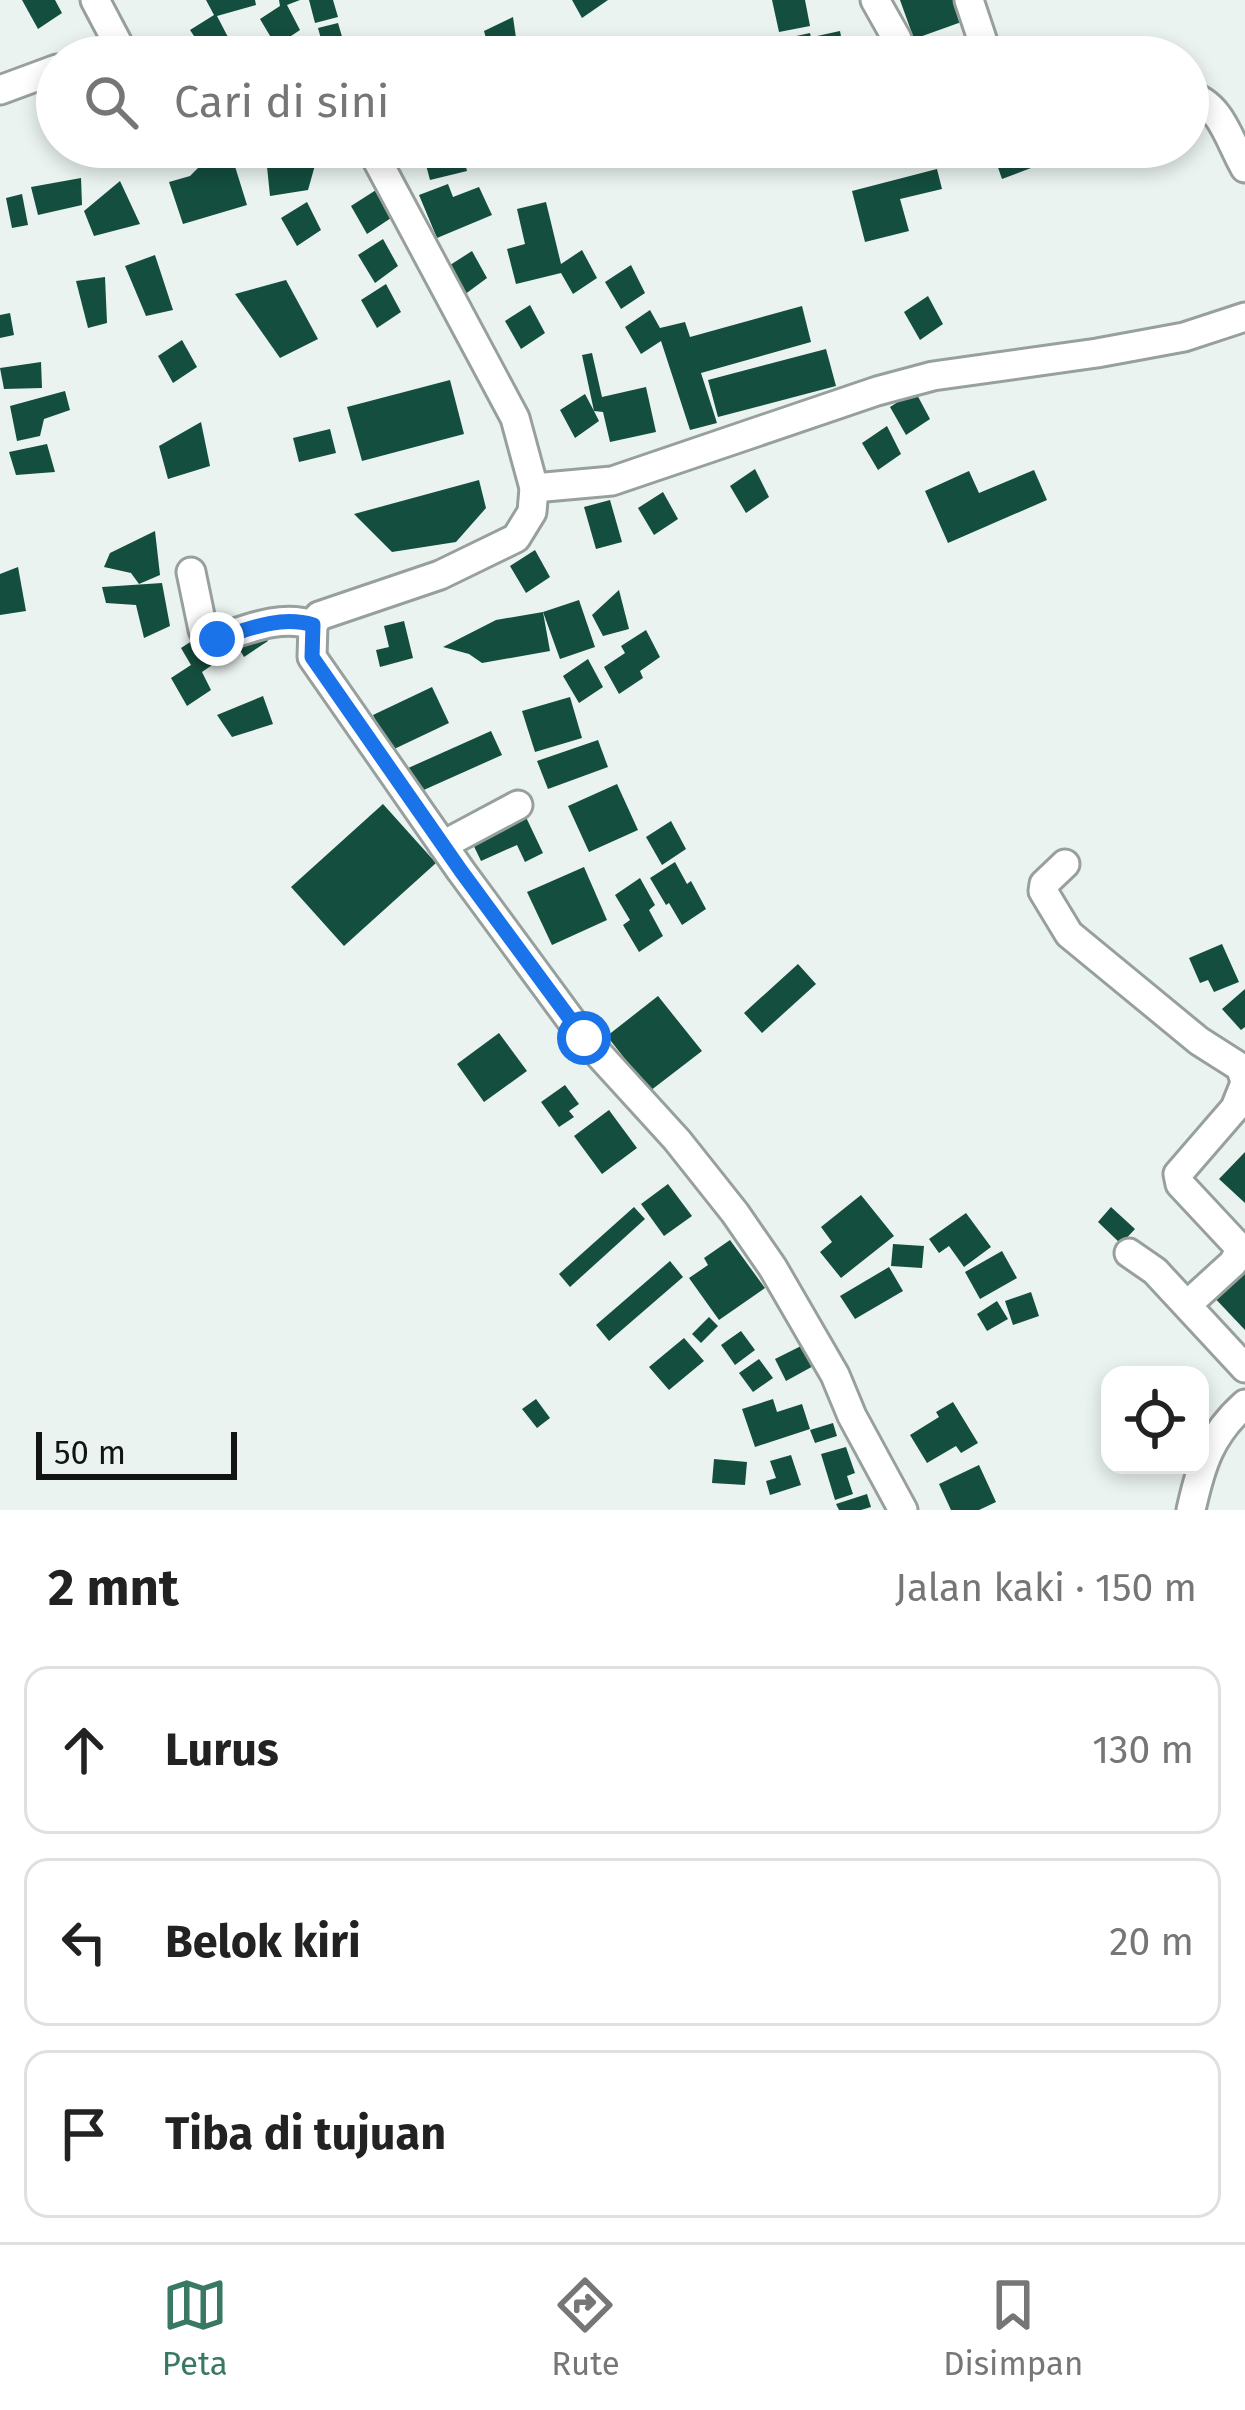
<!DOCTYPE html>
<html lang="id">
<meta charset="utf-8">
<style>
:root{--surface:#fff;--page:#f6f6f6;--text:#222;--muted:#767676;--line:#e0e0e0;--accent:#397865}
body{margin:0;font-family:"Fira Sans",sans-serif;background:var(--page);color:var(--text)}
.controls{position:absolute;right:36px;bottom:36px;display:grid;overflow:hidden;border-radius:24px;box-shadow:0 6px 18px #0003}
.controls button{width:108px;height:108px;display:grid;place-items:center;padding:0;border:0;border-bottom:3px solid var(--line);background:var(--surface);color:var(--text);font:60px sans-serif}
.scale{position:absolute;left:36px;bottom:30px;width:201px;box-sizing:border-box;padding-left:12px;border:6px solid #111413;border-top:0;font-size:33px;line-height:42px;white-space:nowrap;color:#111413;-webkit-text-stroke:9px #eaf3f0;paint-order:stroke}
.stop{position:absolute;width:36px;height:36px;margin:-27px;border:9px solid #1a73e8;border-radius:50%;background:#fff}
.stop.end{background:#1a73e8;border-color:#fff;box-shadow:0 3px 12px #0008}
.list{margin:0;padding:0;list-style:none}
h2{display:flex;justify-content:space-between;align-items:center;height:156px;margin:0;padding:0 48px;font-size:51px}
h2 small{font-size:39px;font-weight:400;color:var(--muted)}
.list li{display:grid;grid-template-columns:78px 1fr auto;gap:36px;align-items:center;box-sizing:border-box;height:168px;margin:0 24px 24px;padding:0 24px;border:3px solid var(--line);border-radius:24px}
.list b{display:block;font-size:45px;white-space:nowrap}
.list em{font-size:39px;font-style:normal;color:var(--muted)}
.icon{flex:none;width:66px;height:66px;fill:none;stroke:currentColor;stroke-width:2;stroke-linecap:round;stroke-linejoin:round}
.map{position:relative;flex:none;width:1245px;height:1510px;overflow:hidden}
.search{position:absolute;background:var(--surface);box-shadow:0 6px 18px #0003;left:36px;right:36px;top:36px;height:132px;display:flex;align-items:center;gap:30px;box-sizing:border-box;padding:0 42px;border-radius:66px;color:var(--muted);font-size:45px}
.sheet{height:732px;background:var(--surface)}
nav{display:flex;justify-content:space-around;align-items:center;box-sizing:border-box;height:168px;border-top:3px solid var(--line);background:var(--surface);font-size:33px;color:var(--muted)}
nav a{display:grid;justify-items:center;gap:6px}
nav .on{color:var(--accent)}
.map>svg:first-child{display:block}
</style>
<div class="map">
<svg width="1245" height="1510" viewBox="0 0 1245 1510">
<rect width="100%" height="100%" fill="#eaf3f0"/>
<g fill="#144e3e">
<polygon points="22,0 55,0 62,13 38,29"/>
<polygon points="206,0 255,0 256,5 217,16 230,41 208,57 190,30 214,15"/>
<polygon points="279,0 300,0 287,5 300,30 276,46 260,19 280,6"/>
<polygon points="309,0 333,0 338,17 315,23"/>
<polygon points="572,0 608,0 582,18"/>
<polygon points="772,0 805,0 810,26 779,32"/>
<polygon points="900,0 960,0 967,20 914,39"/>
<polygon points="513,17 518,52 491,57 484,31"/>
<polygon points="338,23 348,57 326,57 318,28"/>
<polygon points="840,31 845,57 821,57 817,36"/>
<polygon points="810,33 815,57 782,57 778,40"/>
<polygon points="187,39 197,57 160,57"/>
<polygon points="880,44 883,57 850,57 849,50"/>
<polygon points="84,147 117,147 118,151 90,163"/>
<polygon points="265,147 317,158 308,190 270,196"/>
<polygon points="433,147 461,147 467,171 430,180 422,150"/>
<polygon points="1024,147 1031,168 1002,179 994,156"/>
<polygon points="208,158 233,160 247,205 183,224 169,182 190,176"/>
<polygon points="937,169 942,189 900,199 909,231 865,242 852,191"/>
<polygon points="81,178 82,205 38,215 31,187"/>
<polygon points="120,181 140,224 94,236 84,211"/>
<polygon points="448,184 453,197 479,187 492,215 437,238 419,195"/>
<polygon points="376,190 391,218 367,234 351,206"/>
<polygon points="22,194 28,225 12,228 6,198"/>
<polygon points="307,202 321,230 297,246 281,218"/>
<polygon points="546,202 561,264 582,250 597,278 573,294 561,273 516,284 507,249 525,244 517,209"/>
<polygon points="383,239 398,266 375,283 358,255"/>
<polygon points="472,251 487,278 464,295 447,267"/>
<polygon points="155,255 173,310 146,316 125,266"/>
<polygon points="631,265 645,293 621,309 605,282"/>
<polygon points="105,277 107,323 88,328 76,281"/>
<polygon points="286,280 318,339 280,358 235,294"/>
<polygon points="386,284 401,312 377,328 361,300"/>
<polygon points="928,296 943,324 920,340 904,312"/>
<polygon points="530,305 545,333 521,349 505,321"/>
<polygon points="802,306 811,342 701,373 717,423 690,430 661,341 641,354 625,327 650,310 660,328 685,322 690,337"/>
<polygon points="10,313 14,335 0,338 0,315"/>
<polygon points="182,340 197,367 173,383 158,356"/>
<polygon points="826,349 836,386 718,417 708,380"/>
<polygon points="592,353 602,397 646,387 656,432 610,442 603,412 594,411 599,421 575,438 560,410 585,394 594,411 582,355"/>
<polygon points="41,362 42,388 4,389 0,368"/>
<polygon points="450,380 464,434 362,461 347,407"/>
<polygon points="65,391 70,410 44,419 40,436 17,441 10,406"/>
<polygon points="915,391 930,419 906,435 890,407"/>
<polygon points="201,422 210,466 168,479 159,446"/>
<polygon points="887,426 901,454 878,470 862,443"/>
<polygon points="330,429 336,453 299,462 293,438"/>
<polygon points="47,444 55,472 16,475 9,452"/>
<polygon points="755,469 769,497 746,513 730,486"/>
<polygon points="1034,470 1047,500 948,543 925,491 969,471 979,493"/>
<polygon points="479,480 486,508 456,542 392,552 354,514"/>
<polygon points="663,492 678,519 654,535 638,508"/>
<polygon points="610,500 622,542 596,549 584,507"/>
<polygon points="155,531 160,575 139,584 131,573 104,567 110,553"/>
<polygon points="535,550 550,577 526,593 510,566"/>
<polygon points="18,567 26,611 0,615 0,574"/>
<polygon points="162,583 170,626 144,638 136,605 106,603 102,587"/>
<polygon points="619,590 629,629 603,636 592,615"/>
<polygon points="579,600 595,647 560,659 543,612"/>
<polygon points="543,612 550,651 482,663 469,654 443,647 496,620"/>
<polygon points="253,613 268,641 244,657 228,629"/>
<polygon points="404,621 413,658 380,667 376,650 389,647 384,626"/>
<polygon points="646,630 660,657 640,671 643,678 619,694 604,667 625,653 621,646"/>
<polygon points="206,632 221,659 202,672 211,690 187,706 171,678 191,665 181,648"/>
<polygon points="588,659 603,687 579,703 563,676"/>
<polygon points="432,687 449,723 390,751 373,715"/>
<polygon points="263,696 273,724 232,737 217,715"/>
<polygon points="570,697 582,738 535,752 522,711"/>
<polygon points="491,731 502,755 417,793 406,769"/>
<polygon points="598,740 608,767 548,789 537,761"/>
<polygon points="617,784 638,830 589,852 568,806"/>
<polygon points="383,804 436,863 344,946 291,887"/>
<polygon points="524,813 543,853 525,862 517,845 481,861 470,838"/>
<polygon points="671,821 686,849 662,865 646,837"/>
<polygon points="675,862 687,884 691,881 706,909 682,925 669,903 666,905 650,878"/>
<polygon points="584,867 607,920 552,945 527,892"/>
<polygon points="640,878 655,905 649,910 663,936 639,952 623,925 630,920 615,895"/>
<polygon points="1222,944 1239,982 1214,992 1208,980 1200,983 1189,958"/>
<polygon points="798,964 816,984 762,1033 744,1013"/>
<polygon points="1245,989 1245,1027 1241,1030 1222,1009"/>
<polygon points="658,996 702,1051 650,1091 607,1036"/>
<polygon points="499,1033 527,1071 484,1102 457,1064"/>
<polygon points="565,1085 579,1104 569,1111 574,1117 559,1127 541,1102"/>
<polygon points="609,1110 637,1148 602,1174 574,1136"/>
<polygon points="1245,1152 1245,1203 1219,1179"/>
<polygon points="668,1184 692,1216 664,1236 641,1204"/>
<polygon points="861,1195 894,1236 841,1278 820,1252 832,1242 821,1227"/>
<polygon points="634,1207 645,1219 570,1287 559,1274"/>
<polygon points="1111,1207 1135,1229 1121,1244 1098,1222"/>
<polygon points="966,1213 991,1247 964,1267 949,1246 939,1253 929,1239"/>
<polygon points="730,1240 765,1288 719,1320 689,1278 708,1265 704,1258"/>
<polygon points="893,1244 924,1246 922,1268 891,1266"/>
<polygon points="1002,1251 1017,1278 980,1299 965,1272"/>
<polygon points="1245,1259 1245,1330 1209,1292"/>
<polygon points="670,1261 683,1277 609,1341 596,1325"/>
<polygon points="889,1267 903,1291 855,1319 840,1296"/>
<polygon points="1031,1292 1039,1316 1013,1325 1005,1301"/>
<polygon points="997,1301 1008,1319 987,1331 977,1314"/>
<polygon points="709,1317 718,1326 701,1343 692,1334"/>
<polygon points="741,1331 755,1350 735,1365 721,1345"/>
<polygon points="684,1338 704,1361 669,1390 649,1367"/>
<polygon points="807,1343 817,1364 786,1381 775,1359"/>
<polygon points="759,1359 773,1378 753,1392 739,1373"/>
<polygon points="536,1399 550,1418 537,1428 522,1409"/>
<polygon points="773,1399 777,1412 802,1404 810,1429 755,1447 742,1409"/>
<polygon points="953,1402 978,1443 961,1453 956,1446 927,1463 910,1435 939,1417 936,1412"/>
<polygon points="833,1423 837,1436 815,1443 810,1430"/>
<polygon points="846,1447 855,1473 847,1476 853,1494 835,1500 821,1454"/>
<polygon points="791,1455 801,1485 770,1495 766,1481 776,1478 770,1461"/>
<polygon points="714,1459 747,1462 745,1485 712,1483"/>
<polygon points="979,1465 996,1502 979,1510 951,1510 939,1484"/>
<polygon points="867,1494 871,1507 861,1510 839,1510 836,1504"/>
</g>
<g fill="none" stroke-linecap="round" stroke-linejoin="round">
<g stroke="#97a09d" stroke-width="33">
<g id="minor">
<polyline points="95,0 125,57"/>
<polyline points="875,0 897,39"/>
<polyline points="969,0 988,57"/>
<polyline points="0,90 57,69"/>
<path d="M1188 95C1222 104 1229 141 1245 168"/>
<polyline points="370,147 515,418 534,488 532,512 516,538 440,575 319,616 313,625 312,657 461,871 584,1038 677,1140 735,1213 773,1268 835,1375 852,1416 903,1510"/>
<polyline points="534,488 612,481 877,391 933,376 1097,353 1184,337 1245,317"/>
<path d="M191 572 203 630 209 638 217 639C248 629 281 614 313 625"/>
<polyline points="443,845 518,805"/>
<polyline points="1065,864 1044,884 1043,891 1069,934 1199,1041 1240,1067 1245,1081"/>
<polyline points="1129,1253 1155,1271 1245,1368"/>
<polyline points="1188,1304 1233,1263 1239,1252 1237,1245 1180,1184 1178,1174 1235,1108 1245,1083"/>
<path d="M1191 1510C1201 1465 1210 1435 1245 1404"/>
</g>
</g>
<use href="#minor" stroke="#fff" stroke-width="27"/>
</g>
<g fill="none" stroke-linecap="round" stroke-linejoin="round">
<path stroke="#1a73e8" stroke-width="15" d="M217 639C248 629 281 615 313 625L312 657 461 871 584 1038"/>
</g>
</svg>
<div class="controls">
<button><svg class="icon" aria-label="locate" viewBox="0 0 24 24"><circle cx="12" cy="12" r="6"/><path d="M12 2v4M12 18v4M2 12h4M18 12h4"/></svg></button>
</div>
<div class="scale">50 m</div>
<div class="stop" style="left:584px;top:1038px"></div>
<div class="stop end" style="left:217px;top:639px"></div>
<div class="search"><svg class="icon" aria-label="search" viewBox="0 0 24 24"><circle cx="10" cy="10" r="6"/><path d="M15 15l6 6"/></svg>Cari di sini</div>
</div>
<section class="sheet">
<h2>2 mnt<small>Jalan kaki · 150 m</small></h2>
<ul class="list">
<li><svg class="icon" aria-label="ahead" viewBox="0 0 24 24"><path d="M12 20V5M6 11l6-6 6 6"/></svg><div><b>Lurus</b></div><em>130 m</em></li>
<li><svg class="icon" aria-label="left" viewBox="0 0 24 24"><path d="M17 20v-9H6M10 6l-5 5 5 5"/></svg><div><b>Belok kiri</b></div><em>20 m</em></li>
<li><svg class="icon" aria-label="arrive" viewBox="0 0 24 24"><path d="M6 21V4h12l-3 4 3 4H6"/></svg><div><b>Tiba di tujuan</b></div></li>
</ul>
</section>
<nav>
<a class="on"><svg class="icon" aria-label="map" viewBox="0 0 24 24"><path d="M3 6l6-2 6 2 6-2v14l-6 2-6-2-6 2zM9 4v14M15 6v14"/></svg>Peta</a>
<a><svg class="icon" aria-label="directions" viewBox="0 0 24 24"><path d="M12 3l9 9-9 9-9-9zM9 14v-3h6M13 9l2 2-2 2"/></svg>Rute</a>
<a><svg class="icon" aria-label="saved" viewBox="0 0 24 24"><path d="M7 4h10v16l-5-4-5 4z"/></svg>Disimpan</a>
</nav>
